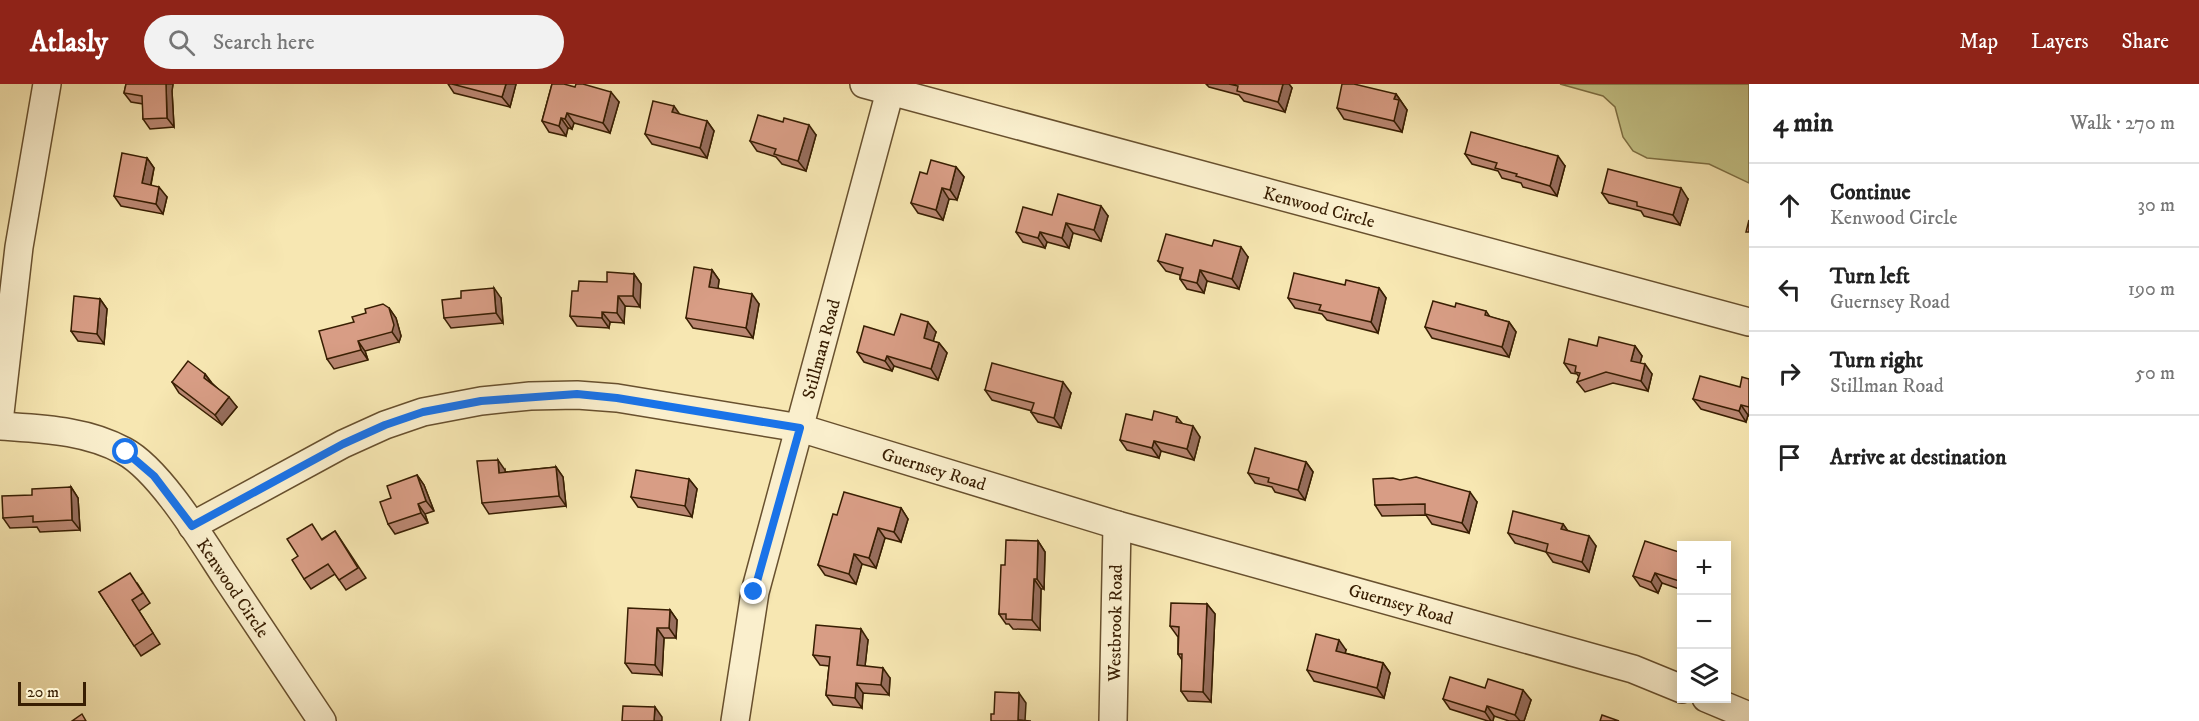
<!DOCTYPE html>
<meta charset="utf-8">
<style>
:root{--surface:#fff;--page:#f2f2f2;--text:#222;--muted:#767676;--line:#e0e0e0;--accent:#8f2418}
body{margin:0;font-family:"IM FELL DW Pica",serif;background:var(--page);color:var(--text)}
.controls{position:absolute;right:18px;bottom:18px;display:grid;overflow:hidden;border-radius:0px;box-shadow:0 3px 15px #0003}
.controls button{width:54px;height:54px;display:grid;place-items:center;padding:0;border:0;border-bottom:2px solid var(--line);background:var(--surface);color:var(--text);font:30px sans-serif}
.scale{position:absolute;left:18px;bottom:15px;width:68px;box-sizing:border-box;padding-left:6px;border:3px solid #381e02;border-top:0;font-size:16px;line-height:21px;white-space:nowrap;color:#381e02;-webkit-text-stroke:4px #faefcd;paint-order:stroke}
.stop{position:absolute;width:18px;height:18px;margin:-14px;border:4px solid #1a73e8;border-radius:50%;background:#fff}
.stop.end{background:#1a73e8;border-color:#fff;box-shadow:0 2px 6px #0008}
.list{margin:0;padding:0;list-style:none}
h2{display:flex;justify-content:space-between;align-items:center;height:78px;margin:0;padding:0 24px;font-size:26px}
h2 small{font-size:20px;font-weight:400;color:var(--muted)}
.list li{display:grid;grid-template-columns:39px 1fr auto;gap:18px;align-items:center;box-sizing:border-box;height:84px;padding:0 24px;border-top:2px solid var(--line)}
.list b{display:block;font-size:22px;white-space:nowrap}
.list p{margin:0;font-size:20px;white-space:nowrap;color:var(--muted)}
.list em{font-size:20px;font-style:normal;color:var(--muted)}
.icon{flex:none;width:33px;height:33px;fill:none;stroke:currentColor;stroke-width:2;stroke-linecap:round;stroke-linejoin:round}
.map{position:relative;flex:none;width:1749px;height:637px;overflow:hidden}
header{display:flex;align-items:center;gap:36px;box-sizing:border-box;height:84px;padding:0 30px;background:var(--accent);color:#fff}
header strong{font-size:28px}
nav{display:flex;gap:33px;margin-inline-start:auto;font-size:21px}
.search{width:420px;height:54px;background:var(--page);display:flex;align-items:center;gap:15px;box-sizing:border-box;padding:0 21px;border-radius:33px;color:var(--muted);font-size:22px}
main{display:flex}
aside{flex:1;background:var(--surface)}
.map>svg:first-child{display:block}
</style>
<header>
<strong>Atlasly</strong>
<div class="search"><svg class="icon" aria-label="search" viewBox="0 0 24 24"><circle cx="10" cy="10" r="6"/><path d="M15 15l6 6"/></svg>Search here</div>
<nav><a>Map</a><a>Layers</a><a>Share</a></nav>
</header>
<main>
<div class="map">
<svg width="1749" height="637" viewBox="0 0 1749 637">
<rect width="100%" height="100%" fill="#f7e7b2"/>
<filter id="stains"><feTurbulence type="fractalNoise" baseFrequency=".00333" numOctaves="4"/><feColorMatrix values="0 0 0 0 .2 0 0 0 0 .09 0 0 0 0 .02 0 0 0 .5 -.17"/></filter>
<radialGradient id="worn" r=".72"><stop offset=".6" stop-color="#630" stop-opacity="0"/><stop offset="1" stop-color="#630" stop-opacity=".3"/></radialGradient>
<polygon fill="#c4c387" stroke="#7e7044" stroke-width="1.5" points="1560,0 1749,0 1749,99 1709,80 1647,74 1633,67 1623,53 1615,23 1603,12"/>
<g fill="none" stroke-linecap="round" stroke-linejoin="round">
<g stroke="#68502e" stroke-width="30">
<g id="minor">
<polyline points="864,0 1749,238"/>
<polyline points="0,329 19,163 47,0"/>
<path d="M0 342C42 345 86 346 124 367 160 386 203 458 226 493 258 541 290 589 322 637"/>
<polyline points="192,442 343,360 385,341 423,328 481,317 530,312 577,311 617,314 800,344 1117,441 1633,585 1682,605"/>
<polyline points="1706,614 1749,632"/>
<polyline points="735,637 755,508 892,0"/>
<polyline points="1113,637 1117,441"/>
</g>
</g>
<use href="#minor" stroke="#faefcd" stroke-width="27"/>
</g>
<g fill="#ba8772" stroke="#381e02" stroke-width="1.5">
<polygon points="126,0 173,0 172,7 174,43 150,45 143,35 143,20 131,18 124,9"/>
<polygon points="448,0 516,0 510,23 454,9"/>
<polygon points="552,0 619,18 610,49 574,39 572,45 568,44 566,52 549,48 542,37"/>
<polygon points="1206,0 1289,0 1292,4 1285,28 1244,17 1239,11 1209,3"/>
<polygon points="1396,10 1407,26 1402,48 1344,35 1337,24"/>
<polygon points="707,37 714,47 707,74 652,60 645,50"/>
<polygon points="816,51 806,87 782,80 776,73 757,67 750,57"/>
<polygon points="1465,70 1565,82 1557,112 1523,103 1521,99 1502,94 1498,87 1472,80"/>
<polygon points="147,74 154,84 151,101 167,113 163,130 121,122 114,112"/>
<polygon points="956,83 964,93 957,116 949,115 943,136 918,129 911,119 927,90"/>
<polygon points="1602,109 1688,115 1680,141 1644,132 1641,127 1609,119"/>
<polygon points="1052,131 1108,132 1101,157 1073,149 1069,164 1047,158 1045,164 1023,158 1016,148"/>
<polygon points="1248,173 1239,205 1207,197 1204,209 1187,205 1180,195 1180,191 1166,187 1158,177"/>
<polygon points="712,186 719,196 718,204 759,220 753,254 693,244 686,234"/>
<polygon points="634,190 641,200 640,223 625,222 624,239 610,238 609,244 577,242 570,232 578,207"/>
<polygon points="1345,201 1379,204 1386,214 1378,249 1327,236 1322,230 1295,224 1288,214"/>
<polygon points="501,214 503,239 451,244 444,234"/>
<polygon points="100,215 107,225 104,260 78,257 71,247"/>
<polygon points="1455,223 1486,227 1490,233 1509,238 1516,248 1509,273 1432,254 1425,243"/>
<polygon points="389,224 396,234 401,252 399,258 365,267 368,276 334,285 327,275 354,238"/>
<polygon points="936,248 933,257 939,259 947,269 938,296 894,282 892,287 864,278 857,268 894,251"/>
<polygon points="1597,262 1635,262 1642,272 1640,279 1652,290 1648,307 1613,299 1585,308 1577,298 1579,293 1577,290 1571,289 1564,279"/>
<polygon points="205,290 212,299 237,323 222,341 179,309 172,298"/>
<polygon points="1749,295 1749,332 1748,331 1746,338 1701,325 1693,315 1740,303"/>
<polygon points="985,306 1071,309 1061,344 1038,338 1031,328 1032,327 992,316"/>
<polygon points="1177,333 1182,339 1200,353 1194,376 1161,367 1159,374 1127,366 1120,356"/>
<polygon points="1306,378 1313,388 1305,416 1275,408 1272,403 1255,399 1248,389"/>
<polygon points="556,383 563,393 566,422 489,430 482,419 505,386 505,388"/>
<polygon points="417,391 424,401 434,427 425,430 428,439 395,450 388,440 391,414"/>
<polygon points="689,395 697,405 692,433 638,423 631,413"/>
<polygon points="71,403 78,414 80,446 40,448 37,443 10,444 3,434 32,411"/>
<polygon points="1477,418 1469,449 1432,440 1426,431 1382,432 1375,421"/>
<polygon points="901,424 908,435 901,458 885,454 876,484 862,480 856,500 825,491 818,481 837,431"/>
<polygon points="1563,440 1567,446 1596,462 1589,488 1553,478 1546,468 1515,459 1508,449"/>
<polygon points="335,447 366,494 346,506 335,490 311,505 304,495 322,455"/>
<polygon points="1038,457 1045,468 1044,505 1041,505 1040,546 1013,545 1009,540 1006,540 999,530 1005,481"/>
<polygon points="1682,469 1682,506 1662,499 1658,509 1640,502 1633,492"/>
<polygon points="137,499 150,519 139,527 160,560 141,572 99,508"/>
<polygon points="1207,520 1215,530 1211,618 1188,617 1181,607 1182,576 1178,570 1178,553 1170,542"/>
<polygon points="670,526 677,536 676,554 664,554 662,591 632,589 625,579"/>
<polygon points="868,556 865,582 890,594 889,611 863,609 862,624 833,621 826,611 829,582 820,581 813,571"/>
<polygon points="1346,566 1345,569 1383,579 1390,589 1384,614 1314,597 1307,586"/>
<polygon points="1485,604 1531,616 1524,637 1509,637 1494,632 1493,637 1488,637 1450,625 1443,615"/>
</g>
<g fill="#976e5d" stroke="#381e02" stroke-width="1.5">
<polygon points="166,0 173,0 172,7 174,43 167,34"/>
<polygon points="506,0 516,0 510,23 502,13"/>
<polygon points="1283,0 1289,0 1292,4 1285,28 1278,18"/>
<polygon points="611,8 619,18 610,49 603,39"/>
<polygon points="1396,10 1407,26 1402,48 1394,37 1394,15"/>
<polygon points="674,22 681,32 672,28"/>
<polygon points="567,29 574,39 572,45 565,35"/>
<polygon points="561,34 568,44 566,52 559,42"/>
<polygon points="707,37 714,47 707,74 700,64"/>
<polygon points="809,41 816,51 806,87 798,77"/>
<polygon points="1558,72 1565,82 1557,112 1550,102"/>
<polygon points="147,74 154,84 149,109 142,99"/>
<polygon points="956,83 964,93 957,116 950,106"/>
<polygon points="159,103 167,113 163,130 156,120"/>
<polygon points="942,104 949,115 943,136 936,126"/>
<polygon points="1681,104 1688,115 1680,141 1673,131"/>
<polygon points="1101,122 1108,132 1101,157 1094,146"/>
<polygon points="1066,139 1073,149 1069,164 1062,154"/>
<polygon points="1040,148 1047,158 1045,164 1038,154"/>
<polygon points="1241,163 1248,173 1239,205 1232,195"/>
<polygon points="712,186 719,196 717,213 709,203"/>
<polygon points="1200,186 1207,197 1204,209 1197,199"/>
<polygon points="634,190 641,200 640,223 633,212"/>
<polygon points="494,204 501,214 503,239 496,229"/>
<polygon points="1379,204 1386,214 1378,249 1371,238"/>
<polygon points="752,210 759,220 753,254 746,244"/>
<polygon points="618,212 625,222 624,239 617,229"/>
<polygon points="100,215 107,225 104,260 97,250"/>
<polygon points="389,224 396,234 401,252 399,258 392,248"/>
<polygon points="602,228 610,238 609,244 602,234"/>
<polygon points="928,238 936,248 931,264 924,254"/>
<polygon points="1509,238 1516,248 1509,273 1502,263"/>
<polygon points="358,257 365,267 368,276 361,266"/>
<polygon points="939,259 947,269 938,296 931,285"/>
<polygon points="1635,262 1642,272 1638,287 1631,277"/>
<polygon points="887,272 894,282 892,287 885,277"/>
<polygon points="1645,280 1652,290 1648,307 1641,297"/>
<polygon points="205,290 212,300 204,294"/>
<polygon points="1063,298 1071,309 1061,344 1054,334"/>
<polygon points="229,313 237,323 222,341 215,331"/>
<polygon points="1741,321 1748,331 1746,338 1739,327"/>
<polygon points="1193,342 1200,353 1194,376 1187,365"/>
<polygon points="1154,357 1161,367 1159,374 1152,364"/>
<polygon points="498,376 505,386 506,399 499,389"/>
<polygon points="1306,378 1313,388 1305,416 1298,406"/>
<polygon points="556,383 563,393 566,422 559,412"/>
<polygon points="417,391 424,401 434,427 426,417"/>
<polygon points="689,395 697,405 692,433 685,422"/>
<polygon points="71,403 78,414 80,446 72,436"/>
<polygon points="1470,408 1477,418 1469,449 1462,439"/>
<polygon points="418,420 425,430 428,439 421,429"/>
<polygon points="901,424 908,435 901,458 894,448"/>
<polygon points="1563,440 1570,450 1561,445"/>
<polygon points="878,444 885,454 876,484 869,474"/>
<polygon points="1589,452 1596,462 1589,488 1582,478"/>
<polygon points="1038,457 1045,468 1044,505 1037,495"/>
<polygon points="854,470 862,480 856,500 849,490"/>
<polygon points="1655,489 1662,499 1658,509 1651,498"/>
<polygon points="1034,495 1041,505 1040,546 1032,536"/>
<polygon points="1207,520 1215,530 1211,618 1203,608"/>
<polygon points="670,526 677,536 676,554 669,544"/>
<polygon points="657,544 664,554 662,591 655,581"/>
<polygon points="861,545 868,556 864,591 857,581"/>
<polygon points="1339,556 1346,566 1343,577 1336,567"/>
<polygon points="1383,579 1390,589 1384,614 1377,604"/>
<polygon points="883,584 890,594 889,611 881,601"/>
<polygon points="856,599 863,609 862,624 855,614"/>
<polygon points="1523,606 1531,616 1524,637 1520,637 1515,631"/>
<polygon points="1019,609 1026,619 1025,637 1018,636"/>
<polygon points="1487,622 1494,632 1493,637 1491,637 1485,628"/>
<polygon points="655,623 662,633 662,637 654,637"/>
</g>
<g fill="#d89d85" stroke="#381e02" stroke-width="1.5">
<polygon points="126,0 166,0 167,34 143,35 142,12 124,9"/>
<polygon points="452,0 506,0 502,13"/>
<polygon points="552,0 564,0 575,3 576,0 583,0 611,8 603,39 567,29 565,35 561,34 559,42 542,37"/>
<polygon points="1229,0 1283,0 1278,18 1237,7 1238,2"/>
<polygon points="1342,0 1354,0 1396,10 1394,15 1399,16 1394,37 1337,24"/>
<polygon points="653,17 674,22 672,28 707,37 700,64 645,50"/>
<polygon points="758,31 783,38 784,34 809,41 798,77 774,70 776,65 750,57"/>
<polygon points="1471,48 1558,72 1550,102 1516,92 1517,90 1495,84 1497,79 1465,70"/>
<polygon points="122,69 147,74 142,99 159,103 156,120 114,112"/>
<polygon points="931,76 956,83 950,106 942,104 936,126 911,119 920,88 927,90"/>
<polygon points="1608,85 1681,104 1673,131 1637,122 1637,118 1602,109"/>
<polygon points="1058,110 1101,122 1094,146 1066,139 1062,154 1040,148 1038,154 1016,148 1023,123 1052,131"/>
<polygon points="1749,136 1749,148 1746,148"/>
<polygon points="1166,150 1212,162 1214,156 1241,163 1232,195 1200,186 1197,199 1180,195 1183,184 1158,177"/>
<polygon points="694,183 712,186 709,203 752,210 746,244 686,234"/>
<polygon points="607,188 634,190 633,212 618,212 617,229 602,228 602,234 570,232 572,207 578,207 579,197 607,198"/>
<polygon points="1294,189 1345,201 1346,196 1379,204 1371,238 1319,226 1321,221 1288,214"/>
<polygon points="494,204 496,229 444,234 442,216 461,214 461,207"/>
<polygon points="74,212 100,215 97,250 71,247"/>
<polygon points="1433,217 1455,223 1456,219 1486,227 1485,231 1509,238 1502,263 1425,243"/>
<polygon points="383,220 389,224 394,241 392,248 358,257 361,266 327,275 319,247 354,238 352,233 366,229 365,225"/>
<polygon points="901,230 928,238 924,254 939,259 931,285 887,272 885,277 857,268 864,242 894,251"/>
<polygon points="1599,253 1635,262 1631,277 1645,280 1641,297 1606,288 1577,298 1580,289 1575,288 1576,282 1564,279 1569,255 1597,262"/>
<polygon points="188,277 205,290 204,294 229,313 215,331 172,298"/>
<polygon points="992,279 1063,298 1054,334 1031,328 1034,319 985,306"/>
<polygon points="1700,292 1740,303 1742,293 1749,295 1749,323 1741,321 1739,327 1693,315"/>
<polygon points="1154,327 1177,333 1176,338 1193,342 1187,365 1154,357 1152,364 1120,356 1126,330 1152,336"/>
<polygon points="1255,364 1306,378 1298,406 1268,398 1269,394 1248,389"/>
<polygon points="498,376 499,389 556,383 559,412 482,419 477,377"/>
<polygon points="636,386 689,395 685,422 631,413"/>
<polygon points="417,391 426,417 418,420 421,429 388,440 380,418 391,414 387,402"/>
<polygon points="1416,393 1470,408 1462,439 1425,430 1425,420 1375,421 1373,395 1393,394 1400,396"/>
<polygon points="71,403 72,436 33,438 33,432 3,434 2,412 32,411 32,405"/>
<polygon points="844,408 901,424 894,448 878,444 869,474 854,470 849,490 818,481 833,430 837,431"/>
<polygon points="1513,427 1563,440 1561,445 1589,452 1582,478 1546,468 1548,460 1508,449"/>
<polygon points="312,440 322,456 335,447 358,484 339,496 328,480 304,495 292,476 298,472 287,455"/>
<polygon points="1006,456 1038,457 1037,495 1034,495 1032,536 1006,535 1006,530 999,530 1001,481 1005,481"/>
<polygon points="1645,457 1682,469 1682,498 1655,489 1651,498 1633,492"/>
<polygon points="130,489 143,509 132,516 153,549 134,562 99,508"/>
<polygon points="1171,519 1207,520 1203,608 1181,607 1182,570 1178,570 1179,543 1170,542"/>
<polygon points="628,524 670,526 669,544 657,544 655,581 625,579"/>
<polygon points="816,541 861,545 857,581 883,584 881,601 856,599 855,614 826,611 830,573 813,571"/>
<polygon points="1316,550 1339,556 1336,567 1383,579 1377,604 1307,586"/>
<polygon points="1450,593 1485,604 1488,595 1523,606 1515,631 1487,622 1485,628 1443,615"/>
<polygon points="995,608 1019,609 1018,636 1031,637 991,637 991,630 994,630"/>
<polygon points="623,622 655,623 654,637 622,637"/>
<polygon points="82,630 86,637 72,637"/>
<polygon points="1602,631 1619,637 1600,637"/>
</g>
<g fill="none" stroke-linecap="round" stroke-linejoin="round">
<polyline stroke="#1a73e8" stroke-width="8" points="126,368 154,392 192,442 343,360 385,341 423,328 481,317 577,310 617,314 800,344 754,508"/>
</g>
<g text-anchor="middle" stroke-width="5" stroke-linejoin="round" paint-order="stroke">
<g font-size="18" fill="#381e02" stroke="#faefcd">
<text transform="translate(1319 123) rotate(15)" y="6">Kenwood Circle</text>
<text transform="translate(821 265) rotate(-75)" y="6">Stillman Road</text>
<text transform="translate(934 385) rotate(17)" y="6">Guernsey Road</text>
<text transform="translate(233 504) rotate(56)" y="6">Kenwood Circle</text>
<text transform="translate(1401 520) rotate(16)" y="6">Guernsey Road</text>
<text transform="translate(1115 539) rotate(-89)" y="6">Westbrook Road</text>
</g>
</g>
<rect width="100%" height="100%" filter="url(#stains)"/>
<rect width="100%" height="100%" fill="url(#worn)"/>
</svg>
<div class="controls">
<button>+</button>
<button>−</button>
<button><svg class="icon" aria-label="layers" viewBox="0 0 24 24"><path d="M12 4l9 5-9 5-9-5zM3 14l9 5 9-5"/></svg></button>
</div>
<div class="scale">20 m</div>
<div class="stop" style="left:126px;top:368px"></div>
<div class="stop end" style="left:754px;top:508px"></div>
</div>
<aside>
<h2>4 min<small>Walk · 270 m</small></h2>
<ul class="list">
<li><svg class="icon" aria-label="ahead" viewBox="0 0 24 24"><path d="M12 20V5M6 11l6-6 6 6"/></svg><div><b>Continue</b><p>Kenwood Circle</p></div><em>30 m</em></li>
<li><svg class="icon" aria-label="left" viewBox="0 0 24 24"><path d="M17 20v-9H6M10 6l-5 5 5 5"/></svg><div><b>Turn left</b><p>Guernsey Road</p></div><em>190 m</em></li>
<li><svg class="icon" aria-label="right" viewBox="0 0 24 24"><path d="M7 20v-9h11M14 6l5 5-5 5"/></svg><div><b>Turn right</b><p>Stillman Road</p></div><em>50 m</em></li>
<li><svg class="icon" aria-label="arrive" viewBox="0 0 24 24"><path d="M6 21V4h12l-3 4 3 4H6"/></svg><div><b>Arrive at destination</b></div></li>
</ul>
</aside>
</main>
